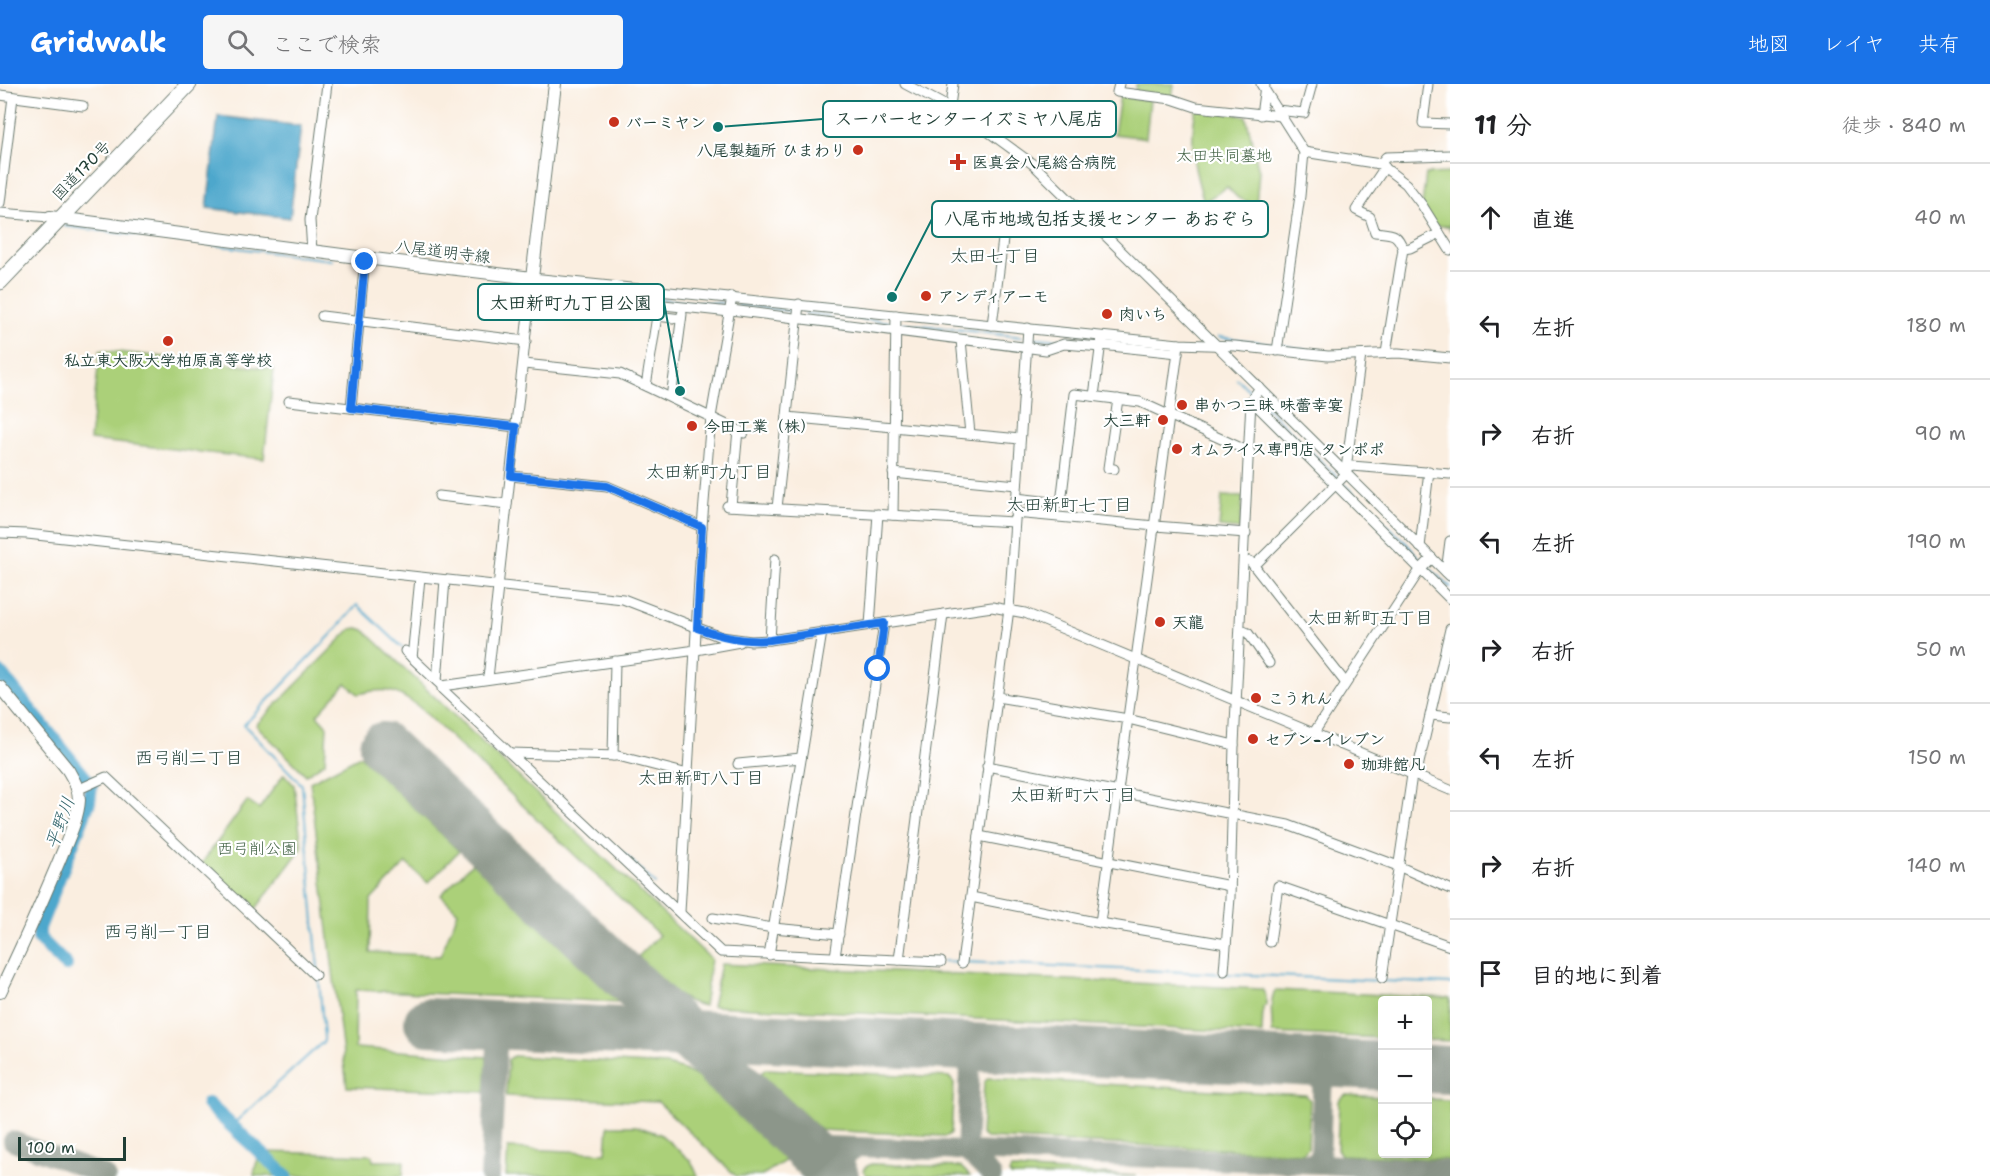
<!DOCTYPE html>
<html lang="ja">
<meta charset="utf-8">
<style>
:root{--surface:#fff;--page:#f6f6f6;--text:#202124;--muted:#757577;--line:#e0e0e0;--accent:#1a73e8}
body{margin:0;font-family:"Shantell Sans","Klee One",sans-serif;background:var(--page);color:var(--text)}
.controls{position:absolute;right:18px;bottom:18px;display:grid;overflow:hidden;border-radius:6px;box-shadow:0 6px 24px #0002}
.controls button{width:54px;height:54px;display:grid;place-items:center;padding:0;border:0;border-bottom:2px solid var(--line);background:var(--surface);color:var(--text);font:30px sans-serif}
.scale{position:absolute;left:18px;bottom:15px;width:108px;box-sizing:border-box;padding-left:6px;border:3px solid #1f3d34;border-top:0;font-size:16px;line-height:21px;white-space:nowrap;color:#1f3d34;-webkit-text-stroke:4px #fff;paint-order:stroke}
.stop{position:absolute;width:18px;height:18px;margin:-14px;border:4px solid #1a73e8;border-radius:50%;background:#fff}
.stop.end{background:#1a73e8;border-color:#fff;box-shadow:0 2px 6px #0008}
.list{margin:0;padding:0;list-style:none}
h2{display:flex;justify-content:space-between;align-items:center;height:78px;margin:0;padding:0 24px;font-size:26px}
h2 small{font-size:20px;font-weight:400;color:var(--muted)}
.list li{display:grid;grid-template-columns:39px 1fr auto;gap:18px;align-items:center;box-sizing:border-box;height:108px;padding:0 24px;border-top:2px solid var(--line)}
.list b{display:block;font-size:22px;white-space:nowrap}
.list em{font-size:20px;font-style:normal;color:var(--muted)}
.icon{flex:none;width:33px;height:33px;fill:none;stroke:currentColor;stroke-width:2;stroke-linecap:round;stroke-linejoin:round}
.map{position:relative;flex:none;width:1450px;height:1092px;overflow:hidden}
header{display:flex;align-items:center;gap:36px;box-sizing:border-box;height:84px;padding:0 30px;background:var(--accent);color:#fff}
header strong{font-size:28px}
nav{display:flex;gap:33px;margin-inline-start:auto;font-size:21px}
.search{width:420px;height:54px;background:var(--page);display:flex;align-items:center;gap:15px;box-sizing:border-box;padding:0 21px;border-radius:6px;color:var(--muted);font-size:22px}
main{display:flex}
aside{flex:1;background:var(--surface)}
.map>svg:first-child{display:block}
</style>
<header>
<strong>Gridwalk</strong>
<div class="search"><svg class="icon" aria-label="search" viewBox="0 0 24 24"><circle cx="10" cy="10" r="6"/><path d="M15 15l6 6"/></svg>ここで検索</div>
<nav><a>地図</a><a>レイヤ</a><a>共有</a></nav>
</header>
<main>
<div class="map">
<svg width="1450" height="1092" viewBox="0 0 1450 1092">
<rect width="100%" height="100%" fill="#fff"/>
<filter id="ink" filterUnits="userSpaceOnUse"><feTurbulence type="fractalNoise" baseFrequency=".0167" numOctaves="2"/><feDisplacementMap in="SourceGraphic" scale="12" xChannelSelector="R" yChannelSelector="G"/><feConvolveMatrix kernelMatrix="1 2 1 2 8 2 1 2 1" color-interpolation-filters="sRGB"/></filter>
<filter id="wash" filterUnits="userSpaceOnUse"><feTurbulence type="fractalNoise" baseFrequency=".008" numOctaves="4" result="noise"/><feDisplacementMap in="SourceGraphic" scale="24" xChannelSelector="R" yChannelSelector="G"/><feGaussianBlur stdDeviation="1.35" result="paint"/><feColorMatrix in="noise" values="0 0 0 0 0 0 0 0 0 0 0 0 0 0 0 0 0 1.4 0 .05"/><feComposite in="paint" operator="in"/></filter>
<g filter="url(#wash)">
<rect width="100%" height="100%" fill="#faeee0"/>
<g fill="#abd079" stroke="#658656" stroke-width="1.5">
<polygon points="1136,0 1174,0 1172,14 1135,9"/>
<polygon points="1120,12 1150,16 1146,54 1114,50"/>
<path d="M1196 25 1246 32 1259 87 1256 121 1238 114 1227 103 1204 118C1193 83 1189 61 1196 25Z"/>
<polygon points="1450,89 1450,147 1449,142 1434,142 1422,121 1426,90"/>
<polygon points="100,266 274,285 264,375 90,356"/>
<polygon points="1222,412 1243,413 1240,445 1219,443"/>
<path d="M358 544 364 546 711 875 704 922C676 917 657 893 637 874L659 851 419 623C396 606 387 603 358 610L346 599 317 631 327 642 325 678 306 691 256 641 351 545Z"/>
<polygon points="360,672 459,767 428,799 406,779 371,816 370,868 440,872 458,828 441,811 474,777 619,918 356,906 355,964 487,973 486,1008 347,1003 310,698"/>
<polygon points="284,690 294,701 302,764 255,826 202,779 247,717 259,725"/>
<polygon points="721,880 1262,905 1266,912 1266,921 1263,923 1262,949 712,922"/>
<path d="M1276 906 1450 914V957L1428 956V916H1382V954L1272 949C1273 935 1268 917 1276 906Z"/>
<polygon points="513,972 666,981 684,986 700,994 788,1075 761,1092 736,1092 658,1018 506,1012 508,976"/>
<polygon points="765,985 949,993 954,999 951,1049 947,1052 942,1052 821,1046 761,990"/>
<polygon points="988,994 1306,1011 1310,1016 1308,1064 1303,1069 986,1054 981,1050 984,999"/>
<polygon points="1345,1011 1382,1013 1382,1070 1428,1070 1428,1015 1450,1016 1450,1076 1341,1071 1337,1065 1339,1017"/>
<polygon points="608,1042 636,1042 660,1050 691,1077 698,1092 506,1092 508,1064 606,1069"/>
<path d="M267 1068 372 1071 373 1077H404L403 1092H254C255 1082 257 1071 267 1068Z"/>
<polygon points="871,1080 961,1083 970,1092 868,1092 864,1088 864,1084"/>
<polygon points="1011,1085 1136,1092 1011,1092 1009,1089"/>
</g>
<polygon fill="#4ea7cc" stroke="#367280" stroke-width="1.5" points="218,32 301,42 290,134 207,124"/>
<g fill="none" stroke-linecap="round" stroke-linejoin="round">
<g stroke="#4ea7cc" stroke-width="2">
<polyline points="64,142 332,176"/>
<polyline points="534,200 686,218 723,219"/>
<polyline points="738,221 791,227"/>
<polyline points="805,229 830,232"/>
<polyline points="844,233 889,238"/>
<polyline points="902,239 1022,253"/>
<polyline points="1218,253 1275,260"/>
<polyline points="1034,254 1096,258"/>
<polyline points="1281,261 1307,266"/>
<polyline points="1237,295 1252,309"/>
<polyline points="1256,313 1338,394"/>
<polyline points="1342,398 1406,459 1422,478"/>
<polyline points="1427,482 1450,503"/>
<polyline points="618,764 655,800"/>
<polyline points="943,877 959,878"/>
<polyline points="964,878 1450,900"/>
<polyline points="231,1042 324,957 324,953 302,701 244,641 331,551 357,521 403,564"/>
</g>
<g stroke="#4ea7cc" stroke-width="14">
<polyline points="0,589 91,701 89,718 39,844 39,854 66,881"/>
<polyline points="208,1020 286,1092"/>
</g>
<g stroke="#8c968a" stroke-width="20">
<polyline points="971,963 966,1067 992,1092"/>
<polyline points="13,1057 106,1092"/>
<polyline points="802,1061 1320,1080 1450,1087"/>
<polyline points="1320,1080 1323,980"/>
<polyline points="490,1092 497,963 503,954 520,943"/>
<path d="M842 1092C841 1077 845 1069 859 1063"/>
</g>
<g stroke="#8c968a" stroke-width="48">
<polyline points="383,662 835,1092"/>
<polyline points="428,938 1382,982"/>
<polyline points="1428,985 1450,986"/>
</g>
</g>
</g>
<g filter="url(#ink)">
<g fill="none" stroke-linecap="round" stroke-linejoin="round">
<g stroke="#6c7b70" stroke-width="11">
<g id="minor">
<polyline points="905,0 971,35 1034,81 1450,492"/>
<polyline points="1119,0 1117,8 1172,15 1196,23 1281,32"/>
<polyline points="1261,0 1304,68 1300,112 1277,267"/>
<polyline points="1428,0 1423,39 1450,40"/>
<polyline points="0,11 83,22"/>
<polyline points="950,22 953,0"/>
<polyline points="1277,26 1304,29 1312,0"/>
<polyline points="1261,31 1265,2"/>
<polyline points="1304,68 1380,80 1406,100 1422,121 1450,166"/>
<polyline points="1380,80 1386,73 1450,71"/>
<path d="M1385 83 1356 126 1370 133 1375 148C1392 150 1397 148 1403 165L1386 269"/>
<polyline points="0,119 13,13"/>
<polyline points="0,129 50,133"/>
<polyline points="1403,165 1410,164 1438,150"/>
<polyline points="312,168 310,136 327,0"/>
<polyline points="531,207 730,228"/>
<polyline points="731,226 1046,266 1064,260 1101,263"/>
<polyline points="322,232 526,257"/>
<polyline points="992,241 1007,124"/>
<polyline points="961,256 970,350"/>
<polyline points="1101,261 1178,269"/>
<polyline points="524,280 620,290 744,349"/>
<polyline points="646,302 657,232 681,235"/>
<polyline points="1094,312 1101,258"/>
<polyline points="671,314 682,230"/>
<polyline points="1251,316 1450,515"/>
<polyline points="289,317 516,343"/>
<polyline points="351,324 365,174"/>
<polyline points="787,333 1020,355"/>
<polyline points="1114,385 1108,384 1118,315"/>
<polyline points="1346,385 1361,271"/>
<polyline points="1344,387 1352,382 1450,390"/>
<polyline points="893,389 1017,401"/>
<polyline points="511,392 607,402 702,443"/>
<polyline points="439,412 507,420"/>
<polyline points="1016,414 1061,419 1074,310 1140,318 1250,368"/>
<polyline points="727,422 1014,438"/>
<polyline points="731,422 738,346"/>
<polyline points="777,424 799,220"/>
<polyline points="1015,429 1155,442 1246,449"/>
<polyline points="893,431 896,231"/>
<polyline points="0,449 27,450 623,515 721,553 751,557 770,556 992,523 1025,529 1450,706"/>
<polyline points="1420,463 1429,387"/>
<polyline points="1250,477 1254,482 1346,390"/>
<polyline points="1254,482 1345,598"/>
<polyline points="1446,488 1450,457"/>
<polyline points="870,541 878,430"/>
<polyline points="1241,546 1248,549 1269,579"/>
<polyline points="770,556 775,475"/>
<polyline points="405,567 442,602 442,605 721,868 941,878"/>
<polyline points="412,574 420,494"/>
<polyline points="488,594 532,194 1179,260 1235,262 1328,272 1398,269 1450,274"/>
<polyline points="437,597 445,496"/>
<polyline points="442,602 696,566 740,558"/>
<polyline points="997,613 1128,635 1234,661"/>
<polyline points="1431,631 1450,633"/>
<polyline points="1313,650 1420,486 1432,474"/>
<polyline points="510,669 618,672 688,690"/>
<polyline points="613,672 615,577"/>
<polyline points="738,680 801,674"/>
<polyline points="987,682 1288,741 1398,782 1450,805"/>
<polyline points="1416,692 1450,545"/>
<polyline points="77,706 106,693 315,891"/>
<polyline points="979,752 1230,802"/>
<polyline points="971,813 1100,839 1226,860"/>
<polyline points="680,828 702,443 711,333 732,213"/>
<polyline points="713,834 773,844 839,850"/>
<polyline points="1100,839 1179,260"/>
<polyline points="1270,858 1278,802 1450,862"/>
<polyline points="769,871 822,548"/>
<polyline points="835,873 884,539"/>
<polyline points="899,876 943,530"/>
<polyline points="962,879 1009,525 1028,244"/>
<polyline points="1224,887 1230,814 1234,661 1251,316 1260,304"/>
<polyline points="1382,894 1412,691"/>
</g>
</g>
<g stroke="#6c7b70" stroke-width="14">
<g id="major">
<polyline points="50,133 365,174 532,194 555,0"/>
<path d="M0 603 68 686C73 695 79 704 79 716 78 736 66 759 59 777 40 822 21 865 0 908"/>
</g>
</g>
<g stroke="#6c7b70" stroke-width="17">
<polyline id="highway" points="0,198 189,0"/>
</g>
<use href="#minor" stroke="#fff" stroke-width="9"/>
<use href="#major" stroke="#fff" stroke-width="12"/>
<use href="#highway" stroke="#fff" stroke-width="15"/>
</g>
</g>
<g fill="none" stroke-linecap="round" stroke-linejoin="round" filter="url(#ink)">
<path stroke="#1a73e8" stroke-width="8" d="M365 178 351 324 516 343 511 392 607 402 702 443 697 544C722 553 743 558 770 556L884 539 878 585"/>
</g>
<g fill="#c8321e" stroke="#fff" stroke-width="2">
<circle cx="614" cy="38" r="6"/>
<circle cx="858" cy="66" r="6"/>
<path d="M955 69h6v6h6v6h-6v6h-6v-6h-6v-6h6z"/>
<circle cx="926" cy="212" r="6"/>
<circle cx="1107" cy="230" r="6"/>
<circle cx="168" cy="257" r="6"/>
<circle cx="1182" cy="321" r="6"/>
<circle cx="1163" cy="336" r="6"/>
<circle cx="692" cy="342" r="6"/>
<circle cx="1177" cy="365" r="6"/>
<circle cx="1160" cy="538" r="6"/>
<circle cx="1256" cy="614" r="6"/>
<circle cx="1253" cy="655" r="6"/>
<circle cx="1349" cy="680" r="6"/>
</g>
<g text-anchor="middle" stroke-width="4.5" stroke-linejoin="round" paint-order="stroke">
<g font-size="16" font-weight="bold" fill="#1f3d34" stroke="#fff" text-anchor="start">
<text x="626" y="44">バーミヤン</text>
<text x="846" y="72" text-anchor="end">八尾製麺所 ひまわり</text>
<text x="972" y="84">医真会八尾総合病院</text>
<text x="938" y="218">アンディアーモ</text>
<text x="1119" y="236">肉いち</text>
<text x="168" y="282" text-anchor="middle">私立東大阪大学柏原高等学校</text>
<text x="1194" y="327">串かつ三昧 味蕾幸宴</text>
<text x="1151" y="342" text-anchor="end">大三軒</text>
<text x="704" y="348">今田工業（株）</text>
<text x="1189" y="371">オムライス専門店 タンポポ</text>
<text x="1172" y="544">天龍</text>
<text x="1268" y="620">こうれん</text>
<text x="1265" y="661">セブン-イレブン</text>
<text x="1361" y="686">珈琲館凡</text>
</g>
<g font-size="16" fill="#426245" stroke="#fff">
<text x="1224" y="77">太田共同墓地</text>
<text x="257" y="770">西弓削公園</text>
</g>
<g font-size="16" fill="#1f3d34" stroke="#fff">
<text transform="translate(81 86) rotate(-46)" y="6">国道170号</text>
<text transform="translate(443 167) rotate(7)" y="6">八尾道明寺線</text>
</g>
<g font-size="18" fill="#1f3d34" stroke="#fff">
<text x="995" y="178">太田七丁目</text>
<text x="709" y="394">太田新町九丁目</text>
<text x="1069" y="427">太田新町七丁目</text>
<text x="1370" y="540">太田新町五丁目</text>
<text x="189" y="680">西弓削二丁目</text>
<text x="701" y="700">太田新町八丁目</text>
<text x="1073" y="717">太田新町六丁目</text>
<text x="158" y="854">西弓削一丁目</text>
</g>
<g font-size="18" font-style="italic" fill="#2f6269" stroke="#fff">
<text transform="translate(60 739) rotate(-70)" y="6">平野川</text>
</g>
</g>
<path fill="none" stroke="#0f766e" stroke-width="2" d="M718 43L823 35M892 213L932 135M680 307L664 218"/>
<g fill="#0f766e" stroke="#fff" stroke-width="2">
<circle cx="718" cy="43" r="6"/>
<circle cx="892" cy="213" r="6"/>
<circle cx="680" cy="307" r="6"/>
</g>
<g fill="#fff" stroke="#0f766e" stroke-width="2">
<rect x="823" y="17" width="293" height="36" rx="6"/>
<rect x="932" y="117" width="336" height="36" rx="6"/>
<rect x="478" y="200" width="186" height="36" rx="6"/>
</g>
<g font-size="18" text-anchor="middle" font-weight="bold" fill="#1f3d34">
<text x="969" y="41">スーパーセンターイズミヤ八尾店</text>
<text x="1100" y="141">八尾市地域包括支援センター あおぞら</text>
<text x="571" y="225">太田新町九丁目公園</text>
</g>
</svg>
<div class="controls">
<button>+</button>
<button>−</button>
<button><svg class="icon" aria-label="locate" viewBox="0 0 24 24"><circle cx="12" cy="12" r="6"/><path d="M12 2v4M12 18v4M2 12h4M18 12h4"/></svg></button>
</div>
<div class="scale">100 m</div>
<div class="stop" style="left:878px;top:585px"></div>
<div class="stop end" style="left:365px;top:178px"></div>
</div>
<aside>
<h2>11 分<small>徒歩 · 840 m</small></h2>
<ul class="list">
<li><svg class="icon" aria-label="ahead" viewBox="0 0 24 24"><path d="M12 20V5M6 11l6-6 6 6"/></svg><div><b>直進</b></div><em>40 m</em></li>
<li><svg class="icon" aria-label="left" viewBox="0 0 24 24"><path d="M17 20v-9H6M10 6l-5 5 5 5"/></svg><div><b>左折</b></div><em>180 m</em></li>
<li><svg class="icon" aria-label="right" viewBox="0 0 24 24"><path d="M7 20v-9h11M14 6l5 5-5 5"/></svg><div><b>右折</b></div><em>90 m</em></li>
<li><svg class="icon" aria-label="left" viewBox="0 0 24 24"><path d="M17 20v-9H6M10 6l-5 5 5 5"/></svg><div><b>左折</b></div><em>190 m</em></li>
<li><svg class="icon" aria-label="right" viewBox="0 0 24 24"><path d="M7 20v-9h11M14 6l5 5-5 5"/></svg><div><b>右折</b></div><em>50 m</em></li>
<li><svg class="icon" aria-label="left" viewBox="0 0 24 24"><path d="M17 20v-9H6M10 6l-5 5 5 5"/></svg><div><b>左折</b></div><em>150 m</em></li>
<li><svg class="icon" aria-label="right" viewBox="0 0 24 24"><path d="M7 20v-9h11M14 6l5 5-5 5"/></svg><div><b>右折</b></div><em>140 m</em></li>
<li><svg class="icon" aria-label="arrive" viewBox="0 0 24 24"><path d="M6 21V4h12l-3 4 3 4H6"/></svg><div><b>目的地に到着</b></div></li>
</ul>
</aside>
</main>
